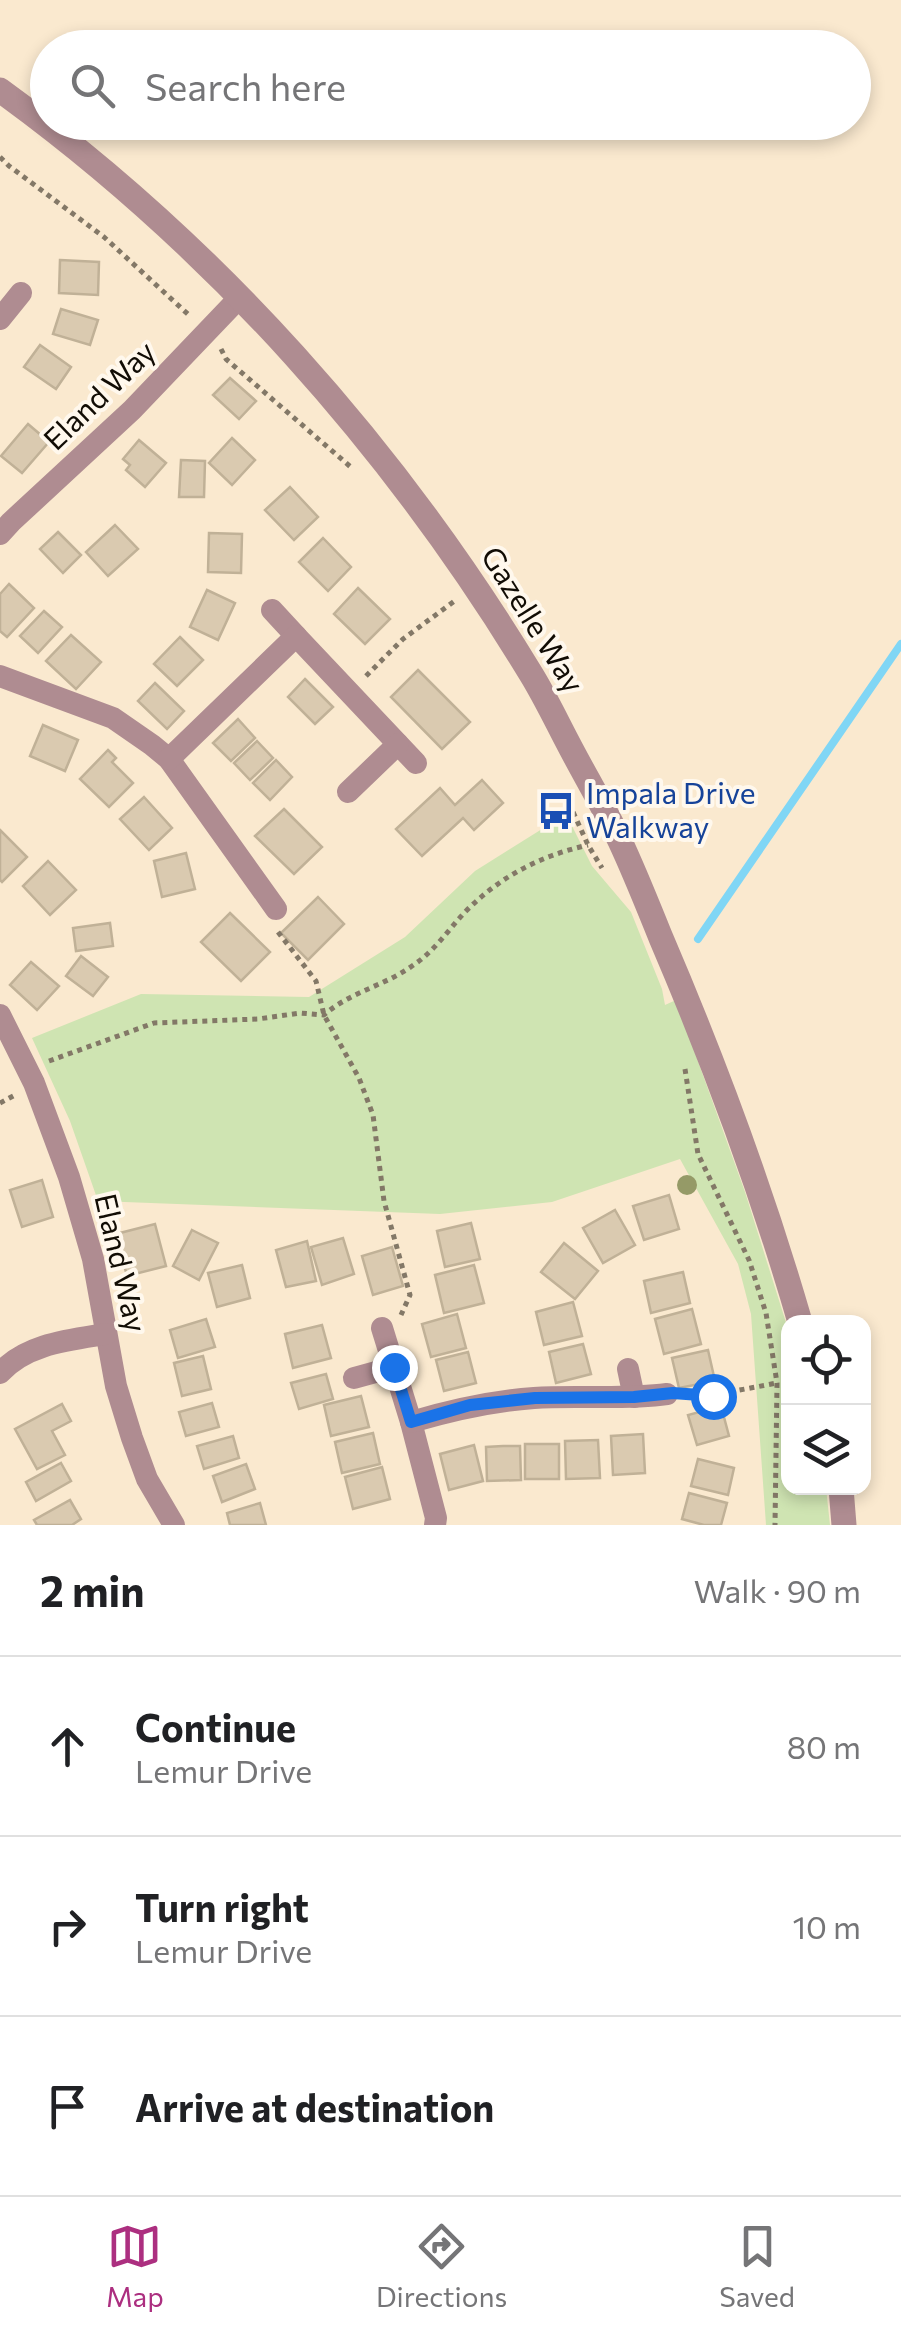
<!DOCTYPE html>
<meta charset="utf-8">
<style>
:root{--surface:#fff;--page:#f2f2f2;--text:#202124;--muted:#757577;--line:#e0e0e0;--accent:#ac2f80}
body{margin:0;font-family:Commissioner,sans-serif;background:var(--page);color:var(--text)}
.controls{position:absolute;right:30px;bottom:30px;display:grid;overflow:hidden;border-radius:20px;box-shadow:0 5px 15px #0003}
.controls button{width:90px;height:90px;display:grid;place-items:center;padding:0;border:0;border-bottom:2px solid var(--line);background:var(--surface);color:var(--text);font:50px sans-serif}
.stop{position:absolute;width:30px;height:30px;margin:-22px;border:8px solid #1a73e8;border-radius:50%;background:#fff}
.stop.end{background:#1a73e8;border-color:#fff;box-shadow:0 2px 10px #0008}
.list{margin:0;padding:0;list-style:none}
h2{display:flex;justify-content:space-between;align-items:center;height:130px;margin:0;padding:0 40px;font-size:42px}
h2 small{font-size:32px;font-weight:400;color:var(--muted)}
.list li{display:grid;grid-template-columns:65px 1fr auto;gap:30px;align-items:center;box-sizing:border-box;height:180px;padding:0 40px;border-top:2px solid var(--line)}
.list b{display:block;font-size:38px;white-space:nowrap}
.list p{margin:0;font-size:32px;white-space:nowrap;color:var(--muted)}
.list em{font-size:32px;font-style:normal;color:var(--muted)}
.icon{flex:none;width:55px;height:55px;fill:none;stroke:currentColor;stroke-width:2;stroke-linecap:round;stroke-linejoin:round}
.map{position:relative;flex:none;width:901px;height:1525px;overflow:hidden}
.search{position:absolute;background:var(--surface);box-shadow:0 5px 15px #0003;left:30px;right:30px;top:30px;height:110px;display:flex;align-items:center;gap:25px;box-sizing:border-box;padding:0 35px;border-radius:55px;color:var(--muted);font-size:38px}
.sheet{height:670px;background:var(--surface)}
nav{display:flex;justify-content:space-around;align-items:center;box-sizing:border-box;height:140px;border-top:2px solid var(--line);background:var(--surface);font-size:28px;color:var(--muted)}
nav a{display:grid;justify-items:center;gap:5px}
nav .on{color:var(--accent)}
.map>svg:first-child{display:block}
</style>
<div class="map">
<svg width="901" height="1525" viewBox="0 0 901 1525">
<rect width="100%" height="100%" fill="#fae9cf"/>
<polygon fill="#cfe4b2" points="566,814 592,866 631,912 662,989 665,1005 676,1000 745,1192 788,1329 788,1488 826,1488 830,1525 766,1525 751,1314 738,1264 680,1159 552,1202 440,1214 98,1201 70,1121 32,1038 141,994 309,997 405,937 475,871"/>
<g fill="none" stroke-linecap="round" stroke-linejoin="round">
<polyline stroke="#80d6f5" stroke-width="8" points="698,939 901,644"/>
</g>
<g fill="#dacab0" stroke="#c0b197" stroke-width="2.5">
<polygon points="60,260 99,262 98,295 59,293"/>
<polygon points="61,309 98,320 90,345 53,334"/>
<polygon points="40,345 71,367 56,389 24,367"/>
<polygon points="230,378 256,401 239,419 213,395"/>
<polygon points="28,424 49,442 22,473 1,456"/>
<polygon points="232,438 255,460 232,485 209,463"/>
<polygon points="139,440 166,463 145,487 126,470 130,465 123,459"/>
<polygon points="181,460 205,461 204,497 179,497"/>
<polygon points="290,487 318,517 294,540 265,510"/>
<polygon points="115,525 138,549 108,576 86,552"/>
<polygon points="58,532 81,555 63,573 40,549"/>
<polygon points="209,533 242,534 241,573 208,572"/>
<polygon points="323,538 351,567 328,591 299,562"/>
<polygon points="9,584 34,608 7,637 0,631 0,594"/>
<polygon points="358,588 390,619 365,644 334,614"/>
<polygon points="207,590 235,603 218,640 190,627"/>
<polygon points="44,611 62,627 38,653 20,636"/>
<polygon points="71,635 101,662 76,689 46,661"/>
<polygon points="180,637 203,660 177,686 154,664"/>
<polygon points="418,670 470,722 442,749 391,697"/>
<polygon points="305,679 333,707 315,724 288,697"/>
<polygon points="155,683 184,711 167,729 138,701"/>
<polygon points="238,719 255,738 231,761 213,743"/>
<polygon points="43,725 78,740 65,771 30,756"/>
<polygon points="257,741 273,758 250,780 234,763"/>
<polygon points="108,750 116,758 112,762 133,783 109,807 80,779"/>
<polygon points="276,760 292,777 270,800 253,783"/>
<polygon points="482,780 503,803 474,830 463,818 422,856 396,829 440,788 455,805"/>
<polygon points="144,797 172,828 149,850 120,819"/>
<polygon points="284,809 322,847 294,874 255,836"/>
<polygon points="0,830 27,857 2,882 0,880"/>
<polygon points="186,853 195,889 162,897 154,861"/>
<polygon points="48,861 76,890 50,915 23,886"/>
<polygon points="318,897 344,924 308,960 281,933"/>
<polygon points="230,913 270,952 241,981 201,942"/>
<polygon points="110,923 113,946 76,951 73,928"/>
<polygon points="81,956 108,977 93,996 66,976"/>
<polygon points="31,962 59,986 37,1010 10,985"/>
<polygon points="42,1180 53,1217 22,1227 10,1190"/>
<polygon points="669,1195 679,1229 644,1240 633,1206"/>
<polygon points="615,1210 635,1245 603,1263 583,1228"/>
<polygon points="471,1223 480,1259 445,1267 437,1231"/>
<polygon points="155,1224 166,1266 127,1276 116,1234"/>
<polygon points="192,1230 218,1243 199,1280 173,1266"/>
<polygon points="343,1238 354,1274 322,1285 311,1247"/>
<polygon points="307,1241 316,1281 286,1287 276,1250"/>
<polygon points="564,1243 598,1271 575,1299 541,1272"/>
<polygon points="392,1247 403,1286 373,1295 362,1256"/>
<polygon points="242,1265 250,1298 217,1307 208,1273"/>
<polygon points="474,1265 484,1303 444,1313 435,1275"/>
<polygon points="683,1272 690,1303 651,1313 644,1281"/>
<polygon points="573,1302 582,1336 544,1345 536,1312"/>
<polygon points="692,1309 701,1344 664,1354 655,1319"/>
<polygon points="457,1314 466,1348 431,1357 422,1324"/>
<polygon points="206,1319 215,1347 178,1358 170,1330"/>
<polygon points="322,1325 331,1358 293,1368 285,1334"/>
<polygon points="583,1344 591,1374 556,1383 549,1352"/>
<polygon points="708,1350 715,1381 679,1388 672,1358"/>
<polygon points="468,1352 476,1383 444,1391 436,1360"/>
<polygon points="203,1356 211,1389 182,1396 174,1363"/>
<polygon points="326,1374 333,1399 299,1409 291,1383"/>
<polygon points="361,1396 369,1427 331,1436 324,1405"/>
<polygon points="212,1403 219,1427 186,1436 179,1412"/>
<polygon points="62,1404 71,1421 52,1431 65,1455 37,1469 15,1429"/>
<polygon points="721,1406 729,1436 697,1445 688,1415"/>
<polygon points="373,1433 380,1464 342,1473 335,1442"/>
<polygon points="643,1434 645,1473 613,1475 611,1436"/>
<polygon points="233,1436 239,1458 204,1469 197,1446"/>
<polygon points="598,1440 600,1478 566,1479 565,1441"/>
<rect x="525" y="1444" width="34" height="35"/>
<polygon points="474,1445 483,1481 449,1490 440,1454"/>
<polygon points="503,1446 520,1446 521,1480 487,1481 486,1447"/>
<polygon points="698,1459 734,1468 728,1495 691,1486"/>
<polygon points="61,1463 71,1481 36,1501 26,1482"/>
<polygon points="246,1464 255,1489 222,1502 213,1476"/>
<polygon points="382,1467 390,1499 353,1509 345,1477"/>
<polygon points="689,1493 727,1503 721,1525 704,1525 682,1519"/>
<polygon points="70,1500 81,1519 72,1525 37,1525 34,1520"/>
<polygon points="260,1503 266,1525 230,1525 227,1513"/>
</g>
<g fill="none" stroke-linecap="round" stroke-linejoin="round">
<g stroke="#837867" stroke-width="5" stroke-dasharray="5 5" stroke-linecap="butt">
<polyline points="0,157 9,166 104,237 191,317"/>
<polyline points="221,349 226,359 353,469"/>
<polyline points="366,676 403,639 456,600"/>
<polyline points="569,803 588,845 602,868"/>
<polyline points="278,932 316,981 324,1015 359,1078 373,1115 384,1201 410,1295 401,1315"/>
<path d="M49 1061 154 1023 258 1019 300 1013 324 1015C350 992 384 986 412 966 435 951 448 930 466 911 501 876 540 856 588 845"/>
<polyline points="685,1069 698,1154 749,1260 766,1313 777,1383 775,1525"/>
<polyline points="0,1103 15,1095"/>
<polyline points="690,1394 713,1395 777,1383"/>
</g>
<g stroke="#af8c91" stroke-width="22">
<polyline points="0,319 21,293"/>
<polyline points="0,534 11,522 132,410 239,298"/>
<polyline points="272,610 296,636"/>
<polyline points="0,676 113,718 152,745 169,759 276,909"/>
<polyline points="169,759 296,636 416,763"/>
<polyline points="348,792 398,744"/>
<polyline points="0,1015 34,1083 69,1177 93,1259 116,1386 132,1438 147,1479 174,1525"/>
<polyline points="382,1328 411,1422 436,1518 435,1525"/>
<polyline points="628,1369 634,1397"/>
<path d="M0 1373C26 1344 69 1340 106 1334"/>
<polyline points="354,1378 394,1367"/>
<path d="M411 1422C452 1410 491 1401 534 1398 578 1395 623 1400 667 1394"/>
</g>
<g stroke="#af8c91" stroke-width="25">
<path d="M0 90C214 245 394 448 531 674 544 695 555 718 567 741 584 774 604 807 620 841 635 873 648 906 661 938 715 1064 762 1191 800 1322"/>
<polyline points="841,1488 844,1525"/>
</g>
</g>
<circle fill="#959a67" cx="687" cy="1185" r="10"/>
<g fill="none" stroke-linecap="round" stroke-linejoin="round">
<polyline stroke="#1a73e8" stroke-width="12" points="394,1367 411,1422 470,1405 535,1398 634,1397 673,1393 713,1396"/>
</g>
<defs>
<g id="bus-bare" transform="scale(3)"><path d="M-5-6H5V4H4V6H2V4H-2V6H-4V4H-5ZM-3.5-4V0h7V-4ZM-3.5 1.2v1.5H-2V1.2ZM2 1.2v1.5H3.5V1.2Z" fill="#1a4fb4" stroke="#fff8ed" stroke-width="2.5" paint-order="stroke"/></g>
</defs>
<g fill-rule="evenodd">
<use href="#bus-bare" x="556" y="811"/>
</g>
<g text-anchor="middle" stroke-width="8" stroke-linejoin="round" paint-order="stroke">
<g font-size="30" fill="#110c04" stroke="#fff8ed">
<text transform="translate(100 396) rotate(-44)" y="10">Eland Way</text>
<text transform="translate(532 620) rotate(58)" y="10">Gazelle Way</text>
<text transform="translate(120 1263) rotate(77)" y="10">Eland Way</text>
</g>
<g font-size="30" fill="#164399" stroke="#fff8ed" text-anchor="start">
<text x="586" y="804">Impala Drive<tspan x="586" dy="34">Walkway</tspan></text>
</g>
</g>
</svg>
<div class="controls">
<button><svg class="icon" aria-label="locate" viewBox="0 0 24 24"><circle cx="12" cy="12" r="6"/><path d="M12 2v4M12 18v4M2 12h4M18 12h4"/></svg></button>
<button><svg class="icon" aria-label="layers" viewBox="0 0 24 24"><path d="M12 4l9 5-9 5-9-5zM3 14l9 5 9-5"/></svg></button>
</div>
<div class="stop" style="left:713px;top:1396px"></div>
<div class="stop end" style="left:394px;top:1367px"></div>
<div class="search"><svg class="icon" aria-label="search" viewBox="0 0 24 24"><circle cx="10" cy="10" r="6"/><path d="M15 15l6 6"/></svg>Search here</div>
</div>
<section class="sheet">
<h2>2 min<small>Walk · 90 m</small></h2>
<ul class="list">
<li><svg class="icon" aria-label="ahead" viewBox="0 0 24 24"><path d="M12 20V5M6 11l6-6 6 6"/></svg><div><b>Continue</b><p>Lemur Drive</p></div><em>80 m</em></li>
<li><svg class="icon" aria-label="right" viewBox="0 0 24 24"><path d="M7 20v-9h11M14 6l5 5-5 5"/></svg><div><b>Turn right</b><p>Lemur Drive</p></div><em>10 m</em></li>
<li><svg class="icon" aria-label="arrive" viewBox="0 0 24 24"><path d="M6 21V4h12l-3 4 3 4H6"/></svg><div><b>Arrive at destination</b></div></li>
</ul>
</section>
<nav>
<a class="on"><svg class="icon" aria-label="map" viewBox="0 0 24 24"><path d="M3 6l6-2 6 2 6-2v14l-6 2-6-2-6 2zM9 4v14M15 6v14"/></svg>Map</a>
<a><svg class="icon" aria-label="directions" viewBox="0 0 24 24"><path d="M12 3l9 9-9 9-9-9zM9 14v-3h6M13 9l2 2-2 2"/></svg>Directions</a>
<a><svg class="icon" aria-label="saved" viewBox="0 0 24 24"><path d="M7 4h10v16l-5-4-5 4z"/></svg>Saved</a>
</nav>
